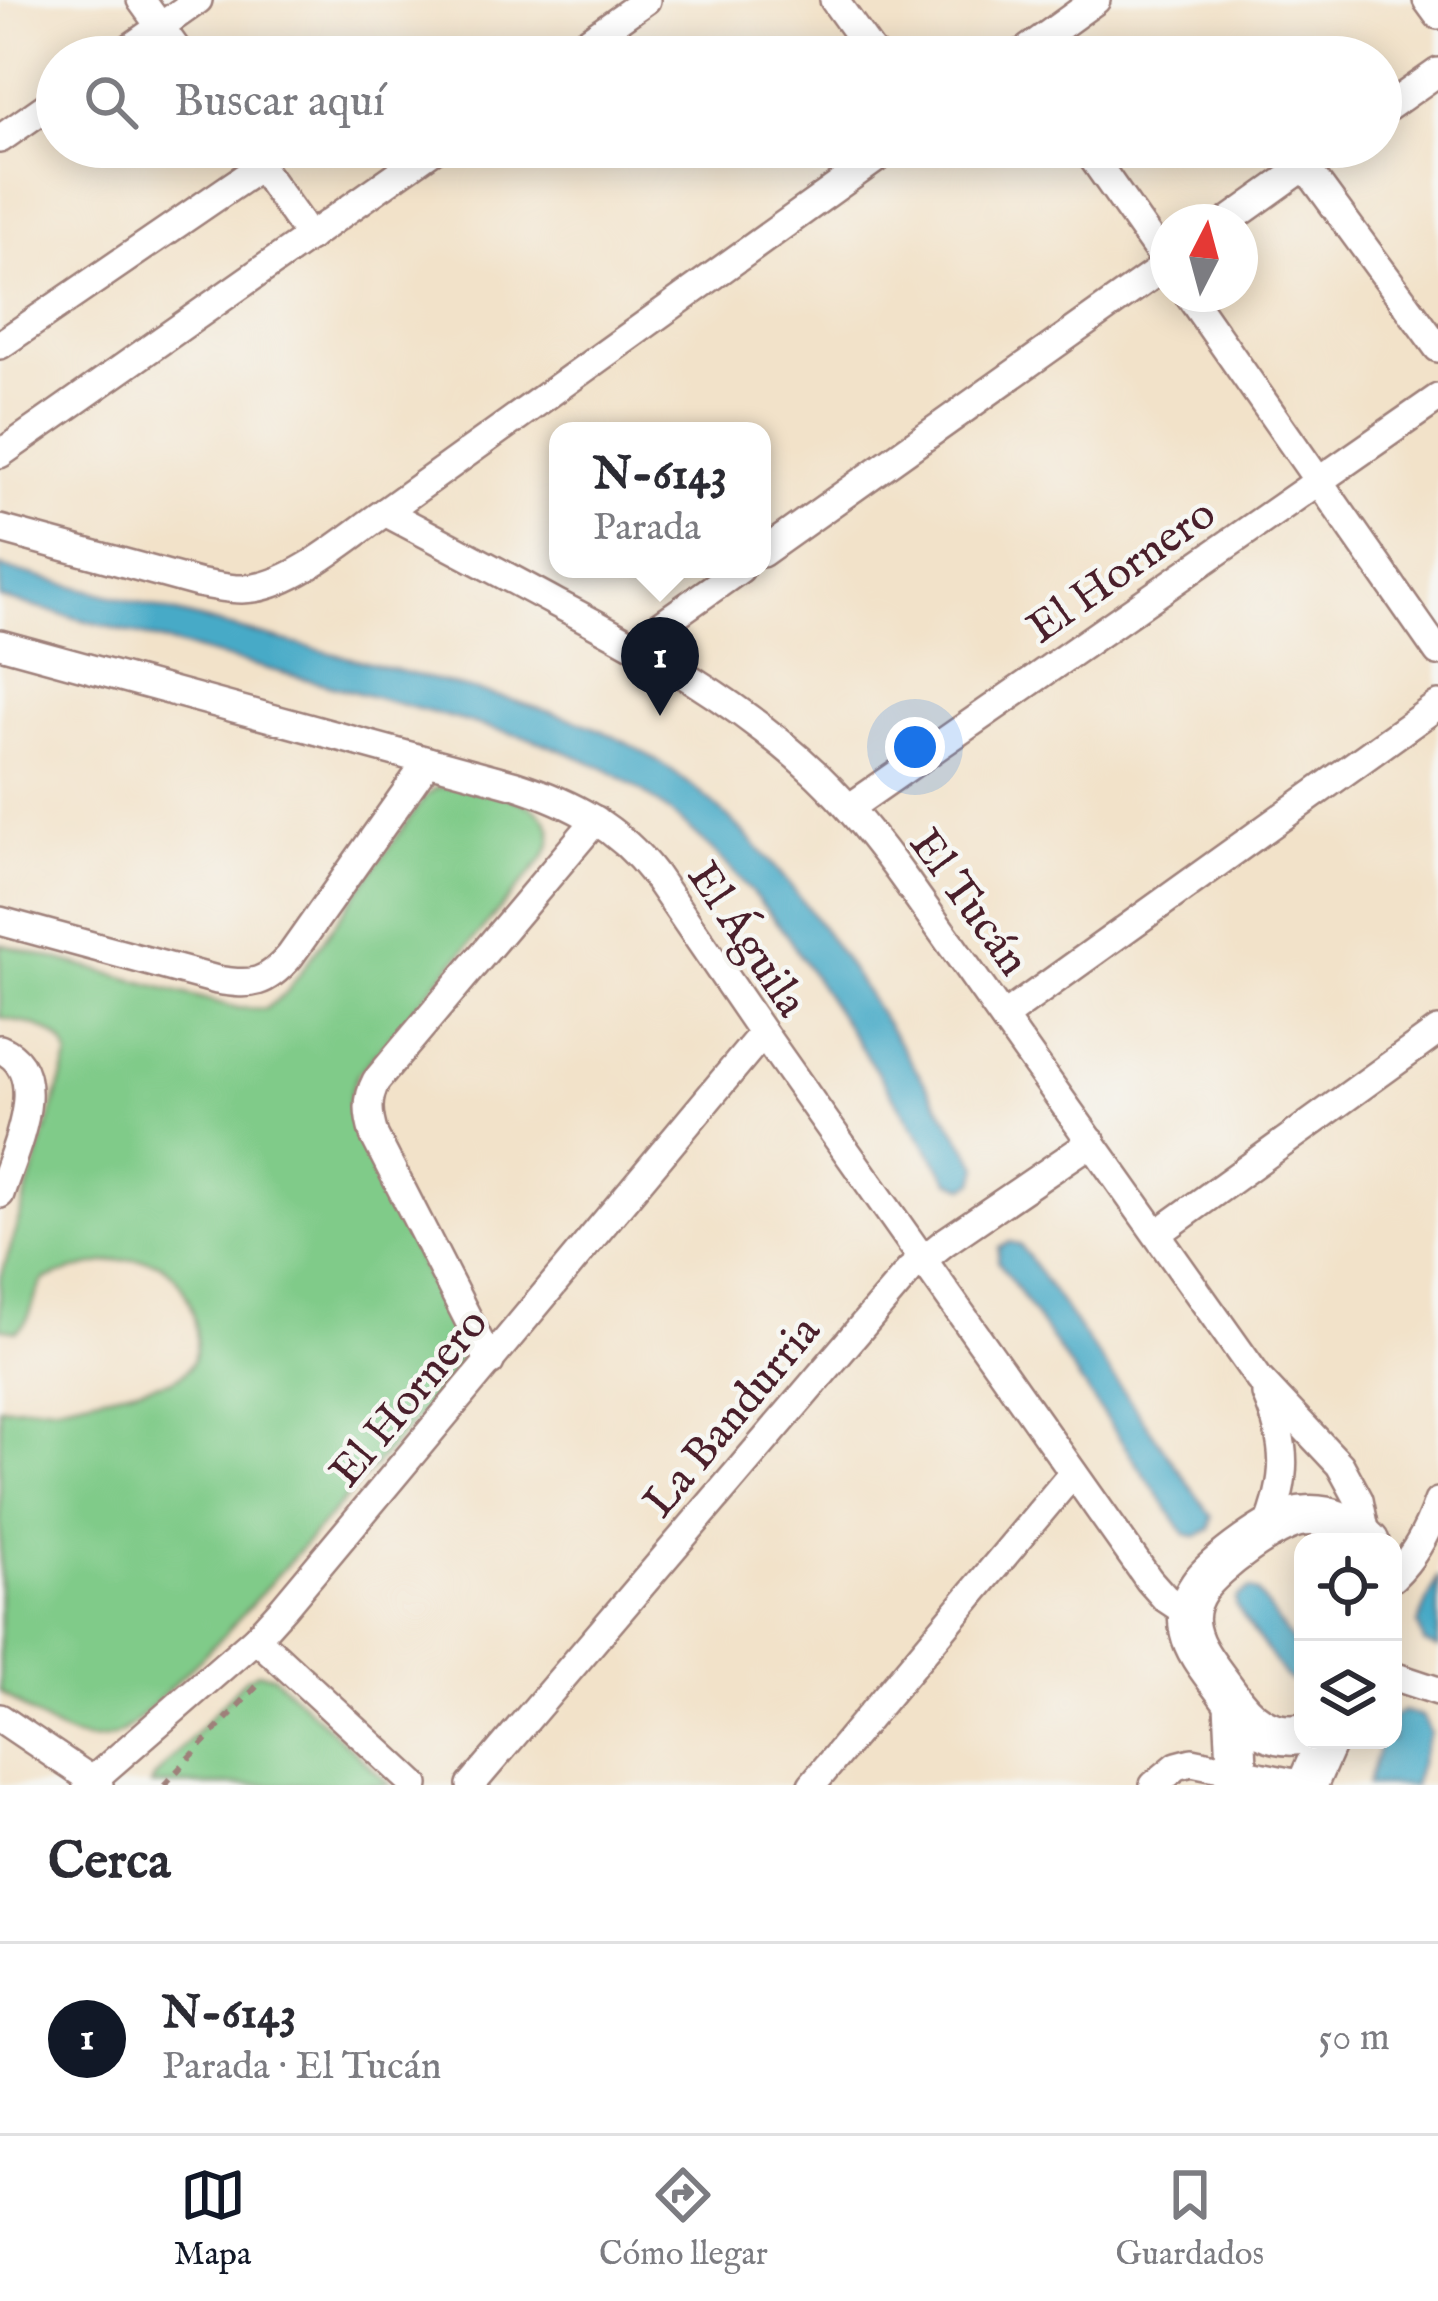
<!DOCTYPE html>
<html lang="es">
<meta charset="utf-8">
<style>
:root{--surface:#fff;--page:#f2f2f3;--text:#2b2b33;--muted:#7c7c81;--line:#e1e1e2;--accent:#111827}
body{margin:0;font-family:"IM FELL English",serif;background:var(--page);color:var(--text)}
.controls{position:absolute;right:36px;bottom:36px;display:grid;overflow:hidden;border-radius:24px;box-shadow:0 6px 30px #0003}
.controls button{width:108px;height:108px;display:grid;place-items:center;padding:0;border:0;border-bottom:3px solid var(--line);background:var(--surface);color:var(--text);font:60px sans-serif}
.compass{position:absolute;left:1150px;top:204px;width:108px;height:108px;border-radius:50%;background:var(--surface);box-shadow:0 6px 30px #0003;rotate:6deg}
.you{position:absolute;left:915px;top:747px;width:42px;height:42px;margin:-30px;border:9px solid #fff;border-radius:50%;background:#1a73e8;box-shadow:0 0 0 18px #1a73e833}
.badge{display:grid;place-items:center;width:78px;height:78px;border-radius:50%;background:var(--accent);color:#fff;font-size:39px;font-weight:700}
.pin{position:absolute;translate:-50% -99px;filter:drop-shadow(0 3px 6px #0008)}
.pin::after{content:'';position:absolute;top:63px;width:42px;height:36px;background:inherit;clip-path:polygon(0 0,100% 0,50% 100%)}
.popup{position:absolute;left:549px;top:422px;width:222px;height:156px;box-sizing:border-box;display:grid;place-content:center;border-radius:24px;background:var(--surface);filter:drop-shadow(0 3px 9px #0005);font-size:39px;white-space:nowrap;color:var(--muted)}
.popup b{font-size:45px;color:var(--text)}
.popup::after{content:'';position:absolute;left:50%;top:100%;margin-left:-24px;border:24px solid transparent;border-top-color:var(--surface)}
.list{margin:0;padding:0;list-style:none}
h2{display:flex;justify-content:space-between;align-items:center;height:156px;margin:0;padding:0 48px;font-size:51px}
h2 small{font-size:39px;font-weight:400;color:var(--muted)}
.list li{display:grid;grid-template-columns:78px 1fr auto;gap:36px;align-items:center;box-sizing:border-box;height:192px;padding:0 48px;border-top:3px solid var(--line)}
.list b{display:block;font-size:45px;white-space:nowrap}
.list p{margin:0;font-size:39px;white-space:nowrap;color:var(--muted)}
.list em{font-size:39px;font-style:normal;color:var(--muted)}
.icon{flex:none;width:66px;height:66px;fill:none;stroke:currentColor;stroke-width:2;stroke-linecap:round;stroke-linejoin:round}
.map{position:relative;flex:none;width:1438px;height:1785px;overflow:hidden}
.search{position:absolute;background:var(--surface);box-shadow:0 6px 30px #0003;left:36px;right:36px;top:36px;height:132px;display:flex;align-items:center;gap:30px;box-sizing:border-box;padding:0 42px;border-radius:66px;color:var(--muted);font-size:45px}
.sheet{height:348px;background:var(--surface)}
nav{display:flex;justify-content:space-around;align-items:center;box-sizing:border-box;height:168px;border-top:3px solid var(--line);background:var(--surface);font-size:33px;color:var(--muted)}
nav a{display:grid;justify-items:center;gap:6px}
nav .on{color:var(--accent)}
.map>svg:first-child{display:block}
</style>
<div class="map">
<svg width="1438" height="1785" viewBox="0 0 1438 1785">
<rect width="100%" height="100%" fill="#f6f6f2"/>
<filter id="ink" filterUnits="userSpaceOnUse"><feTurbulence type="fractalNoise" baseFrequency=".00833" numOctaves="2"/><feDisplacementMap in="SourceGraphic" scale="24" xChannelSelector="R" yChannelSelector="G"/><feConvolveMatrix kernelMatrix="1 2 1 2 8 2 1 2 1" color-interpolation-filters="sRGB"/></filter>
<filter id="wash" filterUnits="userSpaceOnUse"><feTurbulence type="fractalNoise" baseFrequency=".004" numOctaves="4" result="noise"/><feDisplacementMap in="SourceGraphic" scale="48" xChannelSelector="R" yChannelSelector="G"/><feGaussianBlur stdDeviation="2.7" result="paint"/><feColorMatrix in="noise" values="0 0 0 0 0 0 0 0 0 0 0 0 0 0 0 0 0 1.4 0 .05"/><feComposite in="paint" operator="in"/></filter>
<g filter="url(#wash)">
<rect width="100%" height="100%" fill="#f2e2c9"/>
<g fill="#80cb89" stroke="#65755a" stroke-width="3">
<path d="M447 786C485 786 583 806 541 861L358 1074C348 1096 346 1109 356 1132L455 1334C463 1353 458 1367 448 1383L223 1636 131 1726C84 1762 39 1718 0 1691V1407L57 1405 170 1381C176 1378 182 1376 186 1371 211 1345 188 1275 157 1263 130 1253 70 1269 44 1280 31 1296 35 1319 16 1331L0 1328V1281L69 1056C59 1026 28 1024 0 1017V944L238 1008 265 1009 286 993 424 798 436 788Z"/>
<polygon points="258,1672 273,1676 390,1785 151,1785 154,1778 246,1678"/>
</g>
<g fill="#47aac7" stroke="#486479" stroke-width="3">
<path d="M0 567 508 699C543 710 578 719 611 735 732 793 810 904 880 1014 913 1065 946 1116 979 1167L975 1182 965 1187 949 1181 785 933C736 870 679 810 609 771 584 758 558 749 532 739L0 598Z"/>
<polygon points="1010,1242 1020,1245 1212,1517 1210,1529 1197,1537 1185,1534 998,1261 999,1248"/>
<polygon points="1438,1577 1438,1648 1424,1643 1418,1624"/>
<polygon points="1250,1589 1258,1593 1303,1658 1303,1672 1291,1681 1285,1677 1236,1606 1236,1598"/>
<polygon points="1403,1711 1423,1717 1430,1733 1413,1785 1367,1785 1381,1740 1393,1740 1393,1717"/>
</g>
</g>
<g filter="url(#ink)">
<g fill="none" stroke-linecap="round" stroke-linejoin="round">
<g stroke="#9e807a" stroke-width="32">
<g id="street">
<polyline points="141,0 182,57"/>
<polyline points="834,0 875,57"/>
<polyline points="1427,0 1438,15"/>
<polyline points="117,57 198,0"/>
<polyline points="565,57 646,0"/>
<polyline points="1017,57 1096,0"/>
<polyline points="1381,112 1438,72"/>
<polyline points="0,139 57,99"/>
<polyline points="246,147 310,237"/>
<polyline points="1085,147 1168,265"/>
<polyline points="1305,166 1438,348"/>
<polyline points="1227,222 1332,147"/>
<polyline points="1188,294 1438,652"/>
<polyline points="0,345 260,167"/>
<polyline points="0,454 437,147"/>
<path d="M385 512C442 542 499 572 556 603 648 651 741 703 817 775 850 807 879 843 906 881L1259 1379 1340 1465 1359 1500 1367 1539"/>
<path d="M0 529 198 583C216 586 236 591 254 588 299 581 348 537 385 512L892 147"/>
<polyline points="762,553 1168,264"/>
<path d="M0 644 516 785C572 803 618 827 654 874L763 1033 1149 1580 1165 1598 1189 1614"/>
<polyline points="634,644 740,569"/>
<polyline points="849,808 1438,398"/>
<path d="M0 921 217 980C252 986 266 984 290 956L428 761"/>
<polyline points="1003,1017 1438,705"/>
<path d="M0 1049C54 1071 13 1152 0 1194"/>
<polyline points="1157,1234 1438,1031"/>
<path d="M490 1362 374 1135C368 1115 366 1100 376 1081L596 820"/>
<path d="M1266 1394C1288 1446 1288 1478 1267 1530"/>
<path d="M1393 1577C1415 1556 1428 1531 1438 1502"/>
<polyline points="256,1638 415,1785"/>
<polyline points="1393,1676 1438,1691"/>
<polyline points="0,1718 99,1785"/>
<polyline points="87,1785 256,1638 284,1607 763,1033"/>
<polyline points="471,1785 910,1270 945,1242 1092,1142"/>
<polyline points="812,1785 1073,1473"/>
<polyline points="1154,1785 1177,1766 1192,1762 1303,1785"/>
</g>
</g>
<g stroke="#9e807a" stroke-width="44">
<g id="secondary">
<polyline points="1234,1704 1238,1785"/>
<path d="M1303 1734C1269 1740 1246 1721 1228 1694 1215 1675 1195 1654 1190 1631 1186 1616 1190 1600 1199 1587 1214 1565 1276 1518 1303 1516 1328 1513 1352 1524 1369 1542"/>
<polyline points="1307,1785 1327,1740"/>
</g>
</g>
<polyline stroke="#9e807a" stroke-width="6" stroke-dasharray="9 9" stroke-linecap="butt" points="164,1785 259,1684"/>
<use href="#street" stroke="#fff" stroke-width="27"/>
<use href="#secondary" stroke="#fff" stroke-width="39"/>
</g>
</g>
<g text-anchor="middle" stroke-width="9" stroke-linejoin="round" paint-order="stroke">
<g font-size="45" fill="#4a1f2b" stroke="#f6f6f2">
<text transform="translate(1120 569) rotate(-35)" y="16">El Hornero</text>
<text transform="translate(971 901) rotate(54)" y="16">El Tucán</text>
<text transform="translate(749 938) rotate(56)" y="16">El Águila</text>
<text transform="translate(407 1396) rotate(-50)" y="16">El Hornero</text>
<text transform="translate(730 1415) rotate(-50)" y="16">La Bandurria</text>
</g>
</g>
</svg>
<div class="controls">
<button><svg class="icon" aria-label="locate" viewBox="0 0 24 24"><circle cx="12" cy="12" r="6"/><path d="M12 2v4M12 18v4M2 12h4M18 12h4"/></svg></button>
<button><svg class="icon" aria-label="layers" viewBox="0 0 24 24"><path d="M12 4l9 5-9 5-9-5zM3 14l9 5 9-5"/></svg></button>
</div>
<svg class="compass" viewBox="-18 -18 36 36"><path d="M0-13l5 13h-10z" fill="#e53935"/><path d="M0 13l5-13h-10z" fill="#7c7c81"/></svg>
<div class="you"></div>
<div class="pin badge" style="left:660px;top:716px">1</div>
<div class="popup"><b>N-6143</b>Parada</div>
<div class="search"><svg class="icon" aria-label="search" viewBox="0 0 24 24"><circle cx="10" cy="10" r="6"/><path d="M15 15l6 6"/></svg>Buscar aquí</div>
</div>
<section class="sheet">
<h2>Cerca<small></small></h2>
<ul class="list">
<li><span class="badge">1</span><div><b>N-6143</b><p>Parada · El Tucán</p></div><em>50 m</em></li>
</ul>
</section>
<nav>
<a class="on"><svg class="icon" aria-label="map" viewBox="0 0 24 24"><path d="M3 6l6-2 6 2 6-2v14l-6 2-6-2-6 2zM9 4v14M15 6v14"/></svg>Mapa</a>
<a><svg class="icon" aria-label="directions" viewBox="0 0 24 24"><path d="M12 3l9 9-9 9-9-9zM9 14v-3h6M13 9l2 2-2 2"/></svg>Cómo llegar</a>
<a><svg class="icon" aria-label="saved" viewBox="0 0 24 24"><path d="M7 4h10v16l-5-4-5 4z"/></svg>Guardados</a>
</nav>
